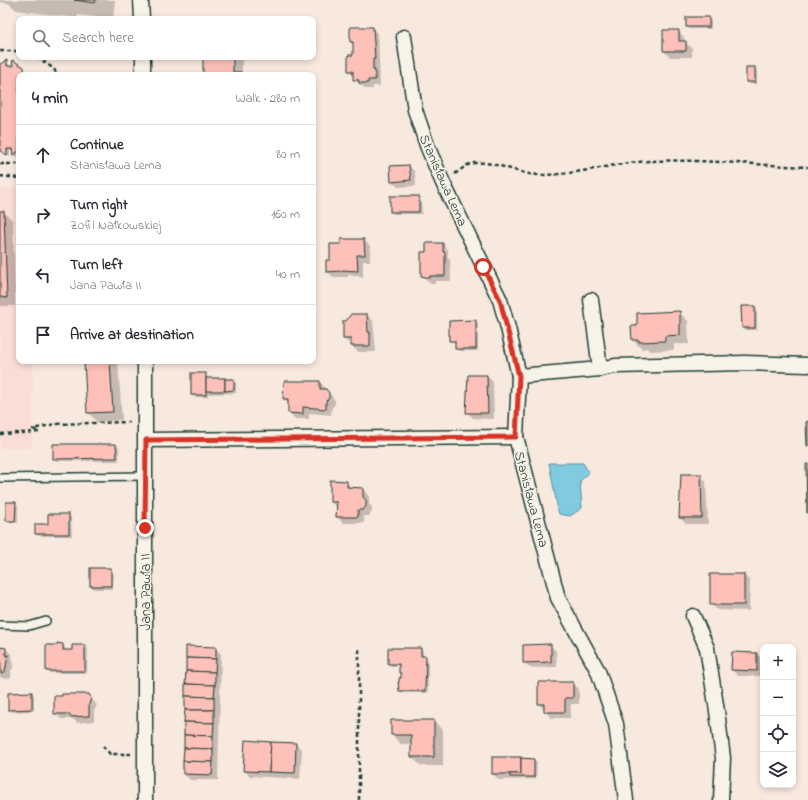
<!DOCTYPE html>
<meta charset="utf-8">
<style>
:root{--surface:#fff;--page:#f7f7f7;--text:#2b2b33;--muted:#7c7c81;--line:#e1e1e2}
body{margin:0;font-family:"Indie Flower",sans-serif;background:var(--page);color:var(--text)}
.controls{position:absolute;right:12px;bottom:12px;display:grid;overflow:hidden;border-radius:8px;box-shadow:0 2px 6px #0003}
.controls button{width:36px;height:36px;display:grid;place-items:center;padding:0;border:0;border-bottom:1px solid var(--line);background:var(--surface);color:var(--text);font:20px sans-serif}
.stop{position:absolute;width:12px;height:12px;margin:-9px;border:3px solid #d93025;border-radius:50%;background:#fff}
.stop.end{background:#d93025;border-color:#fff;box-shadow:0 1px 4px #0008}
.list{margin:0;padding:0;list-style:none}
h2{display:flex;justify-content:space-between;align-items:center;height:52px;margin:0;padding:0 16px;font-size:17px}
h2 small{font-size:13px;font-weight:400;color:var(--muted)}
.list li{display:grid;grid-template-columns:26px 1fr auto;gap:12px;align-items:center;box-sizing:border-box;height:60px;padding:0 16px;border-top:1px solid var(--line)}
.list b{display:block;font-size:15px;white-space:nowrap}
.list p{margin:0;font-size:13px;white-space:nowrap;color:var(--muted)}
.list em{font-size:13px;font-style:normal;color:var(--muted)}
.icon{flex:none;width:22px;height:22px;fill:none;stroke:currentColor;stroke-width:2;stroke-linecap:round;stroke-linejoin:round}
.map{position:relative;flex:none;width:808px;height:800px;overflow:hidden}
.search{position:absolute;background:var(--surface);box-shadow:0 2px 6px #0003;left:16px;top:16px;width:300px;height:44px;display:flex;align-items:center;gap:10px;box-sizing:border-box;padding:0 14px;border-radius:8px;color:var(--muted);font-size:15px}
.panel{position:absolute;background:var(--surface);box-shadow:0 2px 6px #0003;left:16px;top:72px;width:300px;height:292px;border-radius:8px}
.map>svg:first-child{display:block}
</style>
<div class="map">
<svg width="808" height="800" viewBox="0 0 808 800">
<rect width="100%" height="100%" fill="#f8e9df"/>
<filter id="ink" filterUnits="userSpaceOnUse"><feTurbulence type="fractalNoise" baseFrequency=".025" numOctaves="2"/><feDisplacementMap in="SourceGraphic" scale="8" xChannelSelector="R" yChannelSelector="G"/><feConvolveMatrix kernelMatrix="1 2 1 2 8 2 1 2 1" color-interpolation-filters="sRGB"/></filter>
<g filter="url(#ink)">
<polygon fill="#faddd4" points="0,188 19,188 19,361 33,361 32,448 0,448"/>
<polygon fill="#81cbe2" stroke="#5a929c" points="549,463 583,463 589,473 580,481 582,508 570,516 559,514 558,511"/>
<g fill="#0003">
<polygon points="0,0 115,0 113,19 78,15 77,18 16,10 10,4 0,2"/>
<polygon points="708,18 711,21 711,29 689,29 687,26"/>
<polygon points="372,28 378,34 380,86 373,86 373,89 366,89 354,80 354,76 349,71 354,56 354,45 351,42"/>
<polygon points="678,31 684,37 685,42 692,48 692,57 670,57 664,51"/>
<rect x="204" y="57" width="38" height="18"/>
<polygon points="7,61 10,67 23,68 26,73 30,75 19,75 19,156 16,157 14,151 10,151 10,157 0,151 0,66"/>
<polygon points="755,68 757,71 757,84 749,84 747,82"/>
<polygon points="409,166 415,172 416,186 398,187 392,181"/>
<polygon points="419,197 421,200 422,214 394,214 391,211"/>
<polygon points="0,212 4,212 13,221 15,306 0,306"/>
<polygon points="364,240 370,246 370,261 363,261 363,277 348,275 348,277 333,277 327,271 342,245"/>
<polygon points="442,244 448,250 448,257 450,259 451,281 435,281 435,284 431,284 422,275 427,253"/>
<polygon points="754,307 757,309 757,330 745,330 742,328"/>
<polygon points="679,312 688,321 689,344 674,344 674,350 649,351 647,348 642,349 633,340"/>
<polygon points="367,315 373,321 376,352 358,352 344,339"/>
<polygon points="475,321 478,324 478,351 459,351 456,349 456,343 450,340"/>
<polygon points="85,361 118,361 122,420 97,422 88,412"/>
<polygon points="205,374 208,379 233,380 236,383 236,393 208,394 208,397 195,397 192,395"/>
<polygon points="487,376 493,382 494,419 473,418 467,412"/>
<polygon points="320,382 335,400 335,404 332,407 331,415 309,413 309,419 295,419 289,413 289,404 284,399"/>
<polygon points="116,445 119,447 119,461 57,461 54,458"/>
<polygon points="700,475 706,481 708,524 686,524 680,518"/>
<polygon points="346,482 352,488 363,489 369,495 369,504 372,507 372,512 369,516 364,516 364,523 343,523 337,517 337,508 331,502"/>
<polygon points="15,503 18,506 18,523 9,523 7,521"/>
<polygon points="69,515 71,518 72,536 39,536 36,534"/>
<polygon points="111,569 113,572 113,589 94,589 91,586"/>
<polygon points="744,575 750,581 749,611 717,610 711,604"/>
<polygon points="63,645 65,647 65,651 73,651 85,646 88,649 87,673 50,673 47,671"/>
<polygon points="550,645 556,651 557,667 530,668 524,662"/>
<polygon points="0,648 6,649 12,655 13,669 11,669 11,678 5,679 0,677"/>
<polygon points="215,648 221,654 218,780 190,780 184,774"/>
<polygon points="421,649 423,652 423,657 428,660 428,693 403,693 400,691 402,674 400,672 400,666 391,666 389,663"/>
<polygon points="757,654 763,660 762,676 738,676 732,670"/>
<polygon points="573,683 579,689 579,704 571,704 570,718 551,718 539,704"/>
<polygon points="31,693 34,696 34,711 12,712 9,709"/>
<polygon points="88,695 97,705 94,711 94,721 77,723 73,719 61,719 55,713"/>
<polygon points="434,721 443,730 443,766 421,766 412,757 412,744 401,744 392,735"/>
<polygon points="246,741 296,744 302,750 300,779 250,776 244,770"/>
<polygon points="522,760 534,760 537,762 536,779 499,780 493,774"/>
</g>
<g fill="#fdc1ba" stroke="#1f3d34">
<polygon points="74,0 96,0 95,3"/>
<rect x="686" y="17" width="23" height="10"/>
<polygon points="350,27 373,27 375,59 373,59 373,70 375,70 375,80 368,80 368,83 359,83 359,80 353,80 353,71 348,71 348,55 353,55 353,42 350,42"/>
<polygon points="663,30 679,30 679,41 686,41 686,51 663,51"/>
<polygon points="203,57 233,57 233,72 241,72 241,75 203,75"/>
<polygon points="7,60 7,66 13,66 12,60 24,67 24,70 32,75 19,75 19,151 13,155 12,149 7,149 7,155 0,151 0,64"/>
<rect x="746" y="67" width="9" height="15"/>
<polygon points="409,165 411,180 391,182 390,166"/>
<rect x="390" y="196" width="29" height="16"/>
<polygon points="0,211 4,211 7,298 0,297"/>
<polygon points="341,239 364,239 365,255 357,255 358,271 342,270 342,271 326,272 326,260 330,260 330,244 341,244"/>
<polygon points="426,243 443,243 443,252 445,252 445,276 430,276 430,278 421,276 421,252 426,252"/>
<polygon points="741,306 755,306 755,328 742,328"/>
<polygon points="680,311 680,335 665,336 665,341 639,342 639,340 632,340 631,326 637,326 637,313"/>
<polygon points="351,314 367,314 368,332 370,332 370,346 351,346 351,339 343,339 343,321 346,321"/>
<polygon points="476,320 476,349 455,349 455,341 449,341 449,321"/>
<polygon points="84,361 110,361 113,412 87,413"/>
<rect x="191" y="373" width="15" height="22"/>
<polygon points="468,375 487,375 488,413 466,413"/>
<rect x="206" y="378" width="19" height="13"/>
<polygon points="225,379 234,379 234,390 225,391"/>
<polygon points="284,381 320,381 320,389 326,389 329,393 329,398 326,401 326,409 303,407 303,414 288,413 288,399 283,399"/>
<polygon points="808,421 808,446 807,446 806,422"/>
<polygon points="53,444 116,444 117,458 53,459"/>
<polygon points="806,464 808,464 808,513 807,513"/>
<polygon points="681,474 701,474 702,518 679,518"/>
<polygon points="330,480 347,481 347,487 363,488 363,497 366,500 366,506 363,510 358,510 358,517 336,517 337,502 330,502"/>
<polygon points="6,502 16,502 15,521 6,521"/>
<polygon points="48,514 69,514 69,534 35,534 35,524 48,524"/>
<rect x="90" y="568" width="21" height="18"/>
<rect x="710" y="574" width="34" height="31"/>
<polygon points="57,643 63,644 63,650 72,650 72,645 85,645 85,671 46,671 46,645 57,645"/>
<polygon points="551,644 551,662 523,663 523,645"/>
<polygon points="186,646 216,647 216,659 186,658"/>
<polygon points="0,647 6,648 6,655 8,655 5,672 1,674"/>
<polygon points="388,648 421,648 421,656 426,656 425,691 399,691 398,682 399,682 399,678 401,678 401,673 399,673 399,664 388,664"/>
<polygon points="732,652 757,653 757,671 731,670"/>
<polygon points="186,658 216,659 215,672 186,671"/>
<polygon points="186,671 215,672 215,685 185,684"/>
<polygon points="538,682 573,682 573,698 565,698 565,712 544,712 544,704 538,704"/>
<polygon points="185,684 215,685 214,697 185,696"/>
<polygon points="32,692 32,709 8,710 8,693"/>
<polygon points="62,694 89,694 91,698 89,704 89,716 70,717 70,714 54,714 54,696 62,696"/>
<polygon points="185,696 214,697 214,710 185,710"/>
<polygon points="185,710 214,710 214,723 184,722"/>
<polygon points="391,720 434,720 434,757 411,757 411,735 391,735"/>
<polygon points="184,722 214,723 213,736 184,735"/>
<polygon points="184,735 213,736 213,749 184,748"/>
<polygon points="245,740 271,742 269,772 243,771"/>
<polygon points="271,742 296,743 295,773 269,772"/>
<polygon points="184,748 213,749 213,762 183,761"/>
<rect x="492" y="757" width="29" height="17"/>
<polygon points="521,758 534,759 534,777 510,777 510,774 521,774"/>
<polygon points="183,761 213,762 212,775 183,774"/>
</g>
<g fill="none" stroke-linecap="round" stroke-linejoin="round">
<g stroke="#1f3d34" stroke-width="10">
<g id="lane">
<polyline points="0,478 145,476"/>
<polyline points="0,625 29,626 46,621"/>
</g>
</g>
<g stroke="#1f3d34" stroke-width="17">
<g id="street">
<polyline points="141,0 142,19"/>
<polyline points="404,37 415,110 428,148 443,183 500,300 508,328 519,376 516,437 558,598 598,671 616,724 626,800"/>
<polyline points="143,57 143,75"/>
<polyline points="591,300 600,369"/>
<polyline points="519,376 600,369 615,366 745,363 808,365"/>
<polyline points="146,440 516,437"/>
<polyline points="693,616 707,648 717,711 723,758 721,800"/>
<polyline points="145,800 145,361"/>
</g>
</g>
<g stroke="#1f3d34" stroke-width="2.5" stroke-dasharray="4 3" stroke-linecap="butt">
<polyline points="0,51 19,51"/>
<polyline points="37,57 54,69 57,75"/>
<polyline points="0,164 19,164"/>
<path d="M455 174C459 171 465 166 470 164 492 158 517 175 541 175 577 175 613 163 650 161 702 159 756 165 808 167"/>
<polyline points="0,176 19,178"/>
<polyline points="0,434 39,432 33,429 55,424 130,422"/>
<polyline points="103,746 110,754 131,754"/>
<polyline points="359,800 359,648"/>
</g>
<use href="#lane" stroke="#f7f3e8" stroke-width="7"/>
<use href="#street" stroke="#f7f3e8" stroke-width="14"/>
</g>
</g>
<g fill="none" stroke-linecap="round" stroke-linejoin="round" filter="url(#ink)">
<polyline stroke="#d93025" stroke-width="5" points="145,528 146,440 516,437 519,376 500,300 483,267"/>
</g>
<g text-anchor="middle" stroke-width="3" stroke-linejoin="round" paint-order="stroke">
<g font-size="14" fill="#1f3d34" stroke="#f7f3e8">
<text transform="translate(444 180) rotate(66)" y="5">Stanisława Lema</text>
<text transform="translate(532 499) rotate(75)" y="5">Stanisława Lema</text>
<text transform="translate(145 592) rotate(-90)" y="5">Jana Pawła II</text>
</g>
</g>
</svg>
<div class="controls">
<button>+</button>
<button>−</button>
<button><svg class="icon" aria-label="locate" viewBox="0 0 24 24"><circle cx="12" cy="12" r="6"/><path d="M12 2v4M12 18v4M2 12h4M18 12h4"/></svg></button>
<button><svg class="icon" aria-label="layers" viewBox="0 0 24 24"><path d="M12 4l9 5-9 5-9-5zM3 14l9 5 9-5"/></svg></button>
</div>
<div class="stop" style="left:483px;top:267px"></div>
<div class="stop end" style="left:145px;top:528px"></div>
<div class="search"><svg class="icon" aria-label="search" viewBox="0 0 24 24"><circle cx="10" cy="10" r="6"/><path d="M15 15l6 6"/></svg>Search here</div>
<section class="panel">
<h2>4 min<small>Walk · 280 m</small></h2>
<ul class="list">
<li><svg class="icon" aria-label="ahead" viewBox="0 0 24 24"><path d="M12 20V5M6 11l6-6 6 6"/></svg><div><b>Continue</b><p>Stanisława Lema</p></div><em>80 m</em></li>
<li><svg class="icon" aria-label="right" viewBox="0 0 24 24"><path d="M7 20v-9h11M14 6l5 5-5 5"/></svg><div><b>Turn right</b><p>Zofii Nałkowskiej</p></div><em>160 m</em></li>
<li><svg class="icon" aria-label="left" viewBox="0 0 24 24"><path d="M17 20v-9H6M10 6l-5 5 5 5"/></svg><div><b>Turn left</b><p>Jana Pawła II</p></div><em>40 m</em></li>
<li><svg class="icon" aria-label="arrive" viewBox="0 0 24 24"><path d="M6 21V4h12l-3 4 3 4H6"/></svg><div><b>Arrive at destination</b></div></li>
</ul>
</section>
</div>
